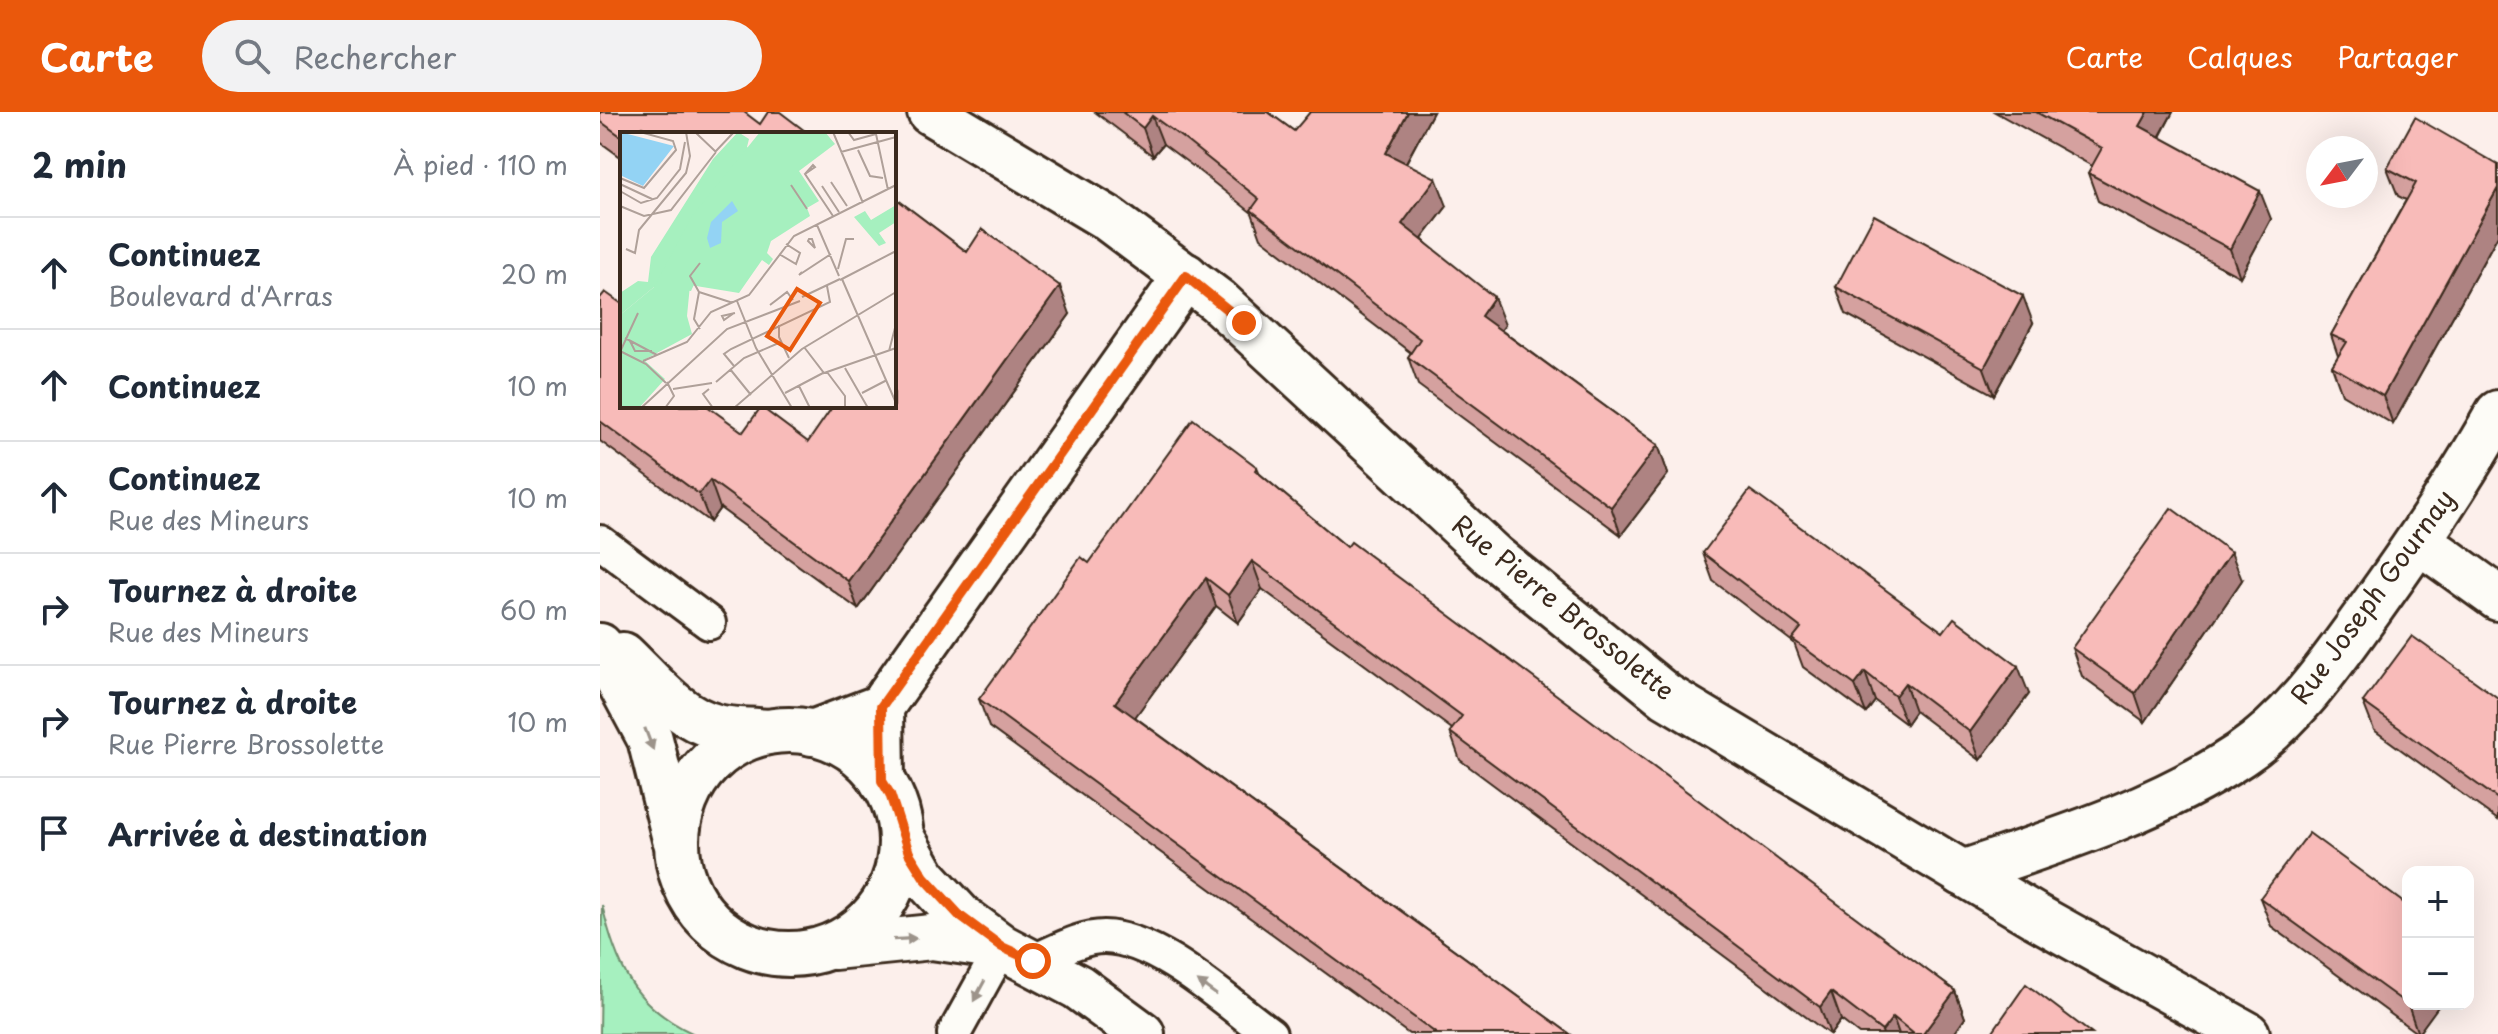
<!DOCTYPE html>
<html lang="fr">
<meta charset="utf-8">
<style>
:root{--surface:#fff;--page:#f2f2f3;--text:#1f2937;--muted:#747a83;--line:#e0e1e3;--accent:#ea580c}
body{margin:0;font-family:"Playpen Sans",sans-serif;background:var(--page);color:var(--text)}
.controls{position:absolute;right:24px;bottom:24px;display:grid;overflow:hidden;border-radius:16px;box-shadow:0 8px 32px #0002}
.controls button{width:72px;height:72px;display:grid;place-items:center;padding:0;border:0;border-bottom:2px solid var(--line);background:var(--surface);color:var(--text);font:40px sans-serif}
.compass{position:absolute;left:1706px;top:24px;width:72px;height:72px;border-radius:50%;background:var(--surface);box-shadow:0 8px 32px #0002;rotate:238deg}
.stop{position:absolute;width:24px;height:24px;margin:-18px;border:6px solid #ea580c;border-radius:50%;background:#fff}
.stop.end{background:#ea580c;border-color:#fff;box-shadow:0 2px 8px #0008}
.list{margin:0;padding:0;list-style:none}
h2{display:flex;justify-content:space-between;align-items:center;height:104px;margin:0;padding:0 32px;font-size:34px}
h2 small{font-size:26px;font-weight:400;color:var(--muted)}
.list li{display:grid;grid-template-columns:52px 1fr auto;gap:24px;align-items:center;box-sizing:border-box;height:112px;padding:0 32px;border-top:2px solid var(--line)}
.list b{display:block;font-size:30px;white-space:nowrap}
.list p{margin:0;font-size:26px;white-space:nowrap;color:var(--muted)}
.list em{font-size:26px;font-style:normal;color:var(--muted)}
.icon{flex:none;width:44px;height:44px;fill:none;stroke:currentColor;stroke-width:2;stroke-linecap:round;stroke-linejoin:round}
.map{position:relative;flex:none;width:1898px;height:922px;overflow:hidden}
header{display:flex;align-items:center;gap:48px;box-sizing:border-box;height:112px;padding:0 40px;background:var(--accent);color:#fff}
header strong{font-size:38px}
nav{display:flex;gap:44px;margin-inline-start:auto;font-size:28px}
.search{width:560px;height:72px;background:var(--page);display:flex;align-items:center;gap:20px;box-sizing:border-box;padding:0 28px;border-radius:44px;color:var(--muted);font-size:30px}
main{display:flex}
aside{flex:1;background:var(--surface)}
.map>svg:first-child{display:block}
</style>
<header>
<strong>Carte</strong>
<div class="search"><svg class="icon" aria-label="search" viewBox="0 0 24 24"><circle cx="10" cy="10" r="6"/><path d="M15 15l6 6"/></svg>Rechercher</div>
<nav><a>Carte</a><a>Calques</a><a>Partager</a></nav>
</header>
<main>
<aside>
<h2>2 min<small>À pied · 110 m</small></h2>
<ul class="list">
<li><svg class="icon" aria-label="ahead" viewBox="0 0 24 24"><path d="M12 20V5M6 11l6-6 6 6"/></svg><div><b>Continuez</b><p>Boulevard d'Arras</p></div><em>20 m</em></li>
<li><svg class="icon" aria-label="ahead" viewBox="0 0 24 24"><path d="M12 20V5M6 11l6-6 6 6"/></svg><div><b>Continuez</b></div><em>10 m</em></li>
<li><svg class="icon" aria-label="ahead" viewBox="0 0 24 24"><path d="M12 20V5M6 11l6-6 6 6"/></svg><div><b>Continuez</b><p>Rue des Mineurs</p></div><em>10 m</em></li>
<li><svg class="icon" aria-label="right" viewBox="0 0 24 24"><path d="M7 20v-9h11M14 6l5 5-5 5"/></svg><div><b>Tournez à droite</b><p>Rue des Mineurs</p></div><em>60 m</em></li>
<li><svg class="icon" aria-label="right" viewBox="0 0 24 24"><path d="M7 20v-9h11M14 6l5 5-5 5"/></svg><div><b>Tournez à droite</b><p>Rue Pierre Brossolette</p></div><em>10 m</em></li>
<li><svg class="icon" aria-label="arrive" viewBox="0 0 24 24"><path d="M6 21V4h12l-3 4 3 4H6"/></svg><div><b>Arrivée à destination</b></div></li>
</ul>
</aside>
<div class="map">
<svg width="1898" height="922" viewBox="0 0 1898 922">
<rect width="100%" height="100%" fill="#fcefeb"/>
<filter id="ink" filterUnits="userSpaceOnUse"><feTurbulence type="fractalNoise" baseFrequency=".0125" numOctaves="2"/><feDisplacementMap in="SourceGraphic" scale="16" xChannelSelector="R" yChannelSelector="G"/><feConvolveMatrix kernelMatrix="1 2 1 2 8 2 1 2 1" color-interpolation-filters="sRGB"/></filter>
<g filter="url(#ink)">
<path fill="#a6f0bf" stroke="#708d6e" stroke-width="2" d="M2 793C17 854 33 894 94 922H0Z"/>
<g fill="none" stroke-linecap="round" stroke-linejoin="round">
<g stroke="#3b2a1e" stroke-width="38">
<g id="service">
<polyline points="0,430 109,511"/>
<path d="M433 849C455 840 480 825 504 825 559 826 627 891 670 922"/>
<polyline points="354,922 402,835"/>
</g>
</g>
<g stroke="#3b2a1e" stroke-width="50">
<g id="minor">
<polyline points="330,0 507,106 618,189 893,444 1066,584 1435,804 1647,922"/>
<polyline points="1819,429 1898,486"/>
<polyline points="281,595 282,669"/>
<polyline points="212,621 281,595 586,164"/>
<path d="M1362 761C1457 729 1555 699 1640 643 1694 607 1731 551 1769 499 1815 435 1859 370 1898 301"/>
</g>
</g>
<g stroke="#3b2a1e" stroke-width="50">
<g id="tertiary">
<polyline points="0,534 50,627 75,727"/>
<path d="M23 543C51 569 78 606 117 615 133 619 151 618 167 620"/>
<circle cx="189" cy="730" r="112"/>
<polyline points="301,724 324,765 360,804 402,835 478,875 542,922"/>
<polyline points="234,835 332,825 400,835"/>
</g>
</g>
<use href="#service" stroke="#fdfcf7" stroke-width="32"/>
<use href="#minor" stroke="#fdfcf7" stroke-width="44"/>
<use href="#tertiary" stroke="#fdfcf7" stroke-width="44"/>
</g>
<g fill="#d5a19f" stroke="#3b2a1e" stroke-width="2">
<polygon points="0,0 160,12 209,22 22,22 22,46 0,30"/>
<polygon points="495,0 668,0 694,19 833,0 806,51 847,94 822,127 905,213 901,218 1058,333 1068,362 1021,423 818,273 808,245 811,241 661,126 652,101 594,55 563,32 553,44"/>
<polygon points="1395,0 1573,0 1560,25 1671,107 1640,165 1498,89 1488,61 1492,54"/>
<polygon points="1898,53 1898,123 1793,312 1742,282 1732,254 1738,244 1731,223 1806,88 1798,84 1787,56"/>
<polygon points="294,85 367,140 470,202 258,497 120,396 110,410 0,329 0,186 22,294 143,320 208,330 294,294"/>
<polygon points="1236,175 1433,211 1394,283 1246,202"/>
<polygon points="657,355 660,362 747,435 1355,879 1365,906 1354,922 1259,922 1241,908 1231,922 1229,922 860,648 850,620 852,617 662,477 638,511 616,494 535,605 970,922 809,922 389,615 379,587"/>
<polygon points="1103,441 1343,520 1429,582 1380,648 1315,599 1306,612 1275,589 1266,601 1203,555 1194,531 1113,469"/>
<polygon points="1642,468 1545,610 1482,564 1472,536"/>
<polygon points="1898,586 1898,708 1774,618 1763,590"/>
<polygon points="1660,786 1808,794 1818,922 1671,814"/>
</g>
<g fill="#ae8382" stroke="#3b2a1e" stroke-width="2">
<polygon points="808,0 833,0 796,69 786,41"/>
<polygon points="1548,0 1573,0 1550,42 1540,14"/>
<polygon points="552,4 563,32 553,44 543,16"/>
<polygon points="42,15 45,22 37,22"/>
<polygon points="836,66 847,94 812,140 802,112"/>
<polygon points="1898,76 1898,123 1793,312 1783,284"/>
<polygon points="1660,79 1671,107 1640,165 1630,137"/>
<polygon points="460,174 470,202 258,497 248,469"/>
<polygon points="1423,184 1433,211 1394,283 1384,256"/>
<polygon points="894,185 905,213 891,232 881,204"/>
<polygon points="1058,333 1068,362 1021,423 1011,395"/>
<polygon points="110,368 120,396 110,410 99,382"/>
<polygon points="1631,440 1642,468 1545,610 1535,581"/>
<polygon points="652,449 662,477 638,511 628,483"/>
<polygon points="606,466 616,494 525,619 515,591"/>
<polygon points="1418,554 1429,582 1380,648 1370,620"/>
<polygon points="1265,560 1275,589 1266,601 1255,573"/>
<polygon points="1305,571 1315,599 1306,612 1295,584"/>
<polygon points="1355,879 1365,906 1354,922 1323,922"/>
<polygon points="1231,880 1241,908 1230,922 1220,895"/>
<polygon points="1809,892 1840,892 1818,922 1808,893"/>
<polygon points="1293,905 1299,922 1283,922 1282,919"/>
</g>
<g fill="#f8bbb9" stroke="#3b2a1e" stroke-width="2">
<polygon points="0,0 144,0 160,12 168,0 180,0 209,22 52,22 42,15 37,22 22,22 22,25 0,9"/>
<polygon points="522,0 668,0 694,19 710,0 808,0 786,41 836,66 802,112 894,185 881,204 1058,333 1011,395 808,245 820,227 651,98 659,87 584,27 552,4 543,16"/>
<polygon points="1436,0 1548,0 1540,14 1660,79 1630,137 1488,61 1502,36"/>
<polygon points="1815,5 1898,53 1898,76 1783,284 1732,254 1747,230 1731,223 1816,71 1787,56"/>
<polygon points="294,85 367,140 382,117 460,174 248,469 110,368 99,382 0,309 0,186 5,180 22,192 22,294 107,294 143,320 161,295 208,330 233,294 294,294 294,206 296,203 294,202"/>
<polygon points="1274,103 1423,184 1384,256 1236,175"/>
<polygon points="593,307 657,355 655,358 747,435 751,430 1355,879 1323,922 1314,922 1293,905 1282,919 1231,880 1220,895 850,620 862,604 652,449 628,483 606,466 515,591 970,922 837,922 379,587 481,445 489,451"/>
<polygon points="1150,378 1343,520 1354,506 1418,554 1370,620 1305,571 1295,584 1265,560 1255,573 1192,527 1201,516 1103,441"/>
<polygon points="1571,396 1631,440 1535,581 1472,536"/>
<polygon points="1812,524 1898,586 1898,687 1763,590"/>
<polygon points="1709,721 1808,794 1809,892 1808,893 1660,786"/>
<polygon points="1426,872 1492,922 1391,922"/>
</g>
<defs><path id="oneway-solid" d="M-6-.8H1V-3.2L6.5 0L1 3.2V.8H-6Z" transform="scale(2)"/></defs>
<g fill="#9c938a">
<use href="#oneway-solid" transform="translate(49 627) rotate(69)"/>
<use href="#oneway-solid" transform="translate(305 827) rotate(-3)"/>
<use href="#oneway-solid" transform="translate(607 876) rotate(-144)"/>
<use href="#oneway-solid" transform="translate(379 879) rotate(118)"/>
</g>
</g>
<g fill="none" stroke-linecap="round" stroke-linejoin="round" filter="url(#ink)">
<polyline stroke="#ea580c" stroke-width="10" points="433,849 402,835 360,804 324,765 309,741 290,682 282,669 281,595 586,164 644,211"/>
</g>
<g text-anchor="middle" stroke-width="6" stroke-linejoin="round" paint-order="stroke">
<g font-size="26" fill="#3b2a1e" stroke="#fdfcf7">
<text transform="translate(1773 485) rotate(-54)" y="9">Rue Joseph Gournay</text>
<text transform="translate(963 496) rotate(39)" y="9">Rue Pierre Brossolette</text>
</g>
</g>
<g transform="translate(20 20)">
<rect width="276" height="276" fill="#fcefeb"/>
<path d="M118 0 129 7 127 15 135 22 71 159 34 155 0 183V161L18 149 28 150 31 125 93 27Z" fill="#a6f0bf"/>
<path d="M276 73V90L259 101 266 111 259 114 234 85 245 79 251 88Z" fill="#a6f0bf"/>
<path d="M140 0H205L215 12 179 39 199 69 187 76 190 84 151 109 147 121 153 127 149 133 142 128 119 161 70 153 67 184 72 202 24 228 45 247 19 276H0V183L34 155 72 84Z" fill="#a6f0bf"/>
<path d="M0 0 54 14 23 54 0 43ZM112 69 118 79 102 90 101 111 90 116 87 106 91 90Z" fill="#93d3f4"/>
<path fill="none" stroke="#afa099" stroke-width="2" d="M75 0 96 20M213 0 243 71M228 0 234 8 256 2 268 58M238 18 250 44 263 46M95 20 114 0M221 20 276 5M185 42 193 33 195 35 185 42 213 84M0 46 24 56 56 18 53 9 20 0M211 50 227 74M0 52 32 67M171 53 187 77M202 54 219 80M0 59 21 71 37 66 60 37 65 10M0 74 24 84 51 78 96 20M197 93 219 144M189 107H192L195 116 188 109ZM6 117 15 121 19 98 66 41 70 24 66 0M159 122 176 132 180 121 166 112M218 137 226 107H234M182 140 179 143 211 122M222 147 276 271M220 148 276 119M79 160 74 187 80 197M79 160 113 171M79 160 70 144 80 131M182 165 220 147M117 169 136 216 172 276M150 173 167 160 173 168M114 181 104 188 102 184 115 181M159 193V205L169 226M5 206 37 223M10 209 15 219H32M184 215 204 241 276 216M0 219 26 232 46 251M269 219 276 192M0 220 18 181M23 229 67 210 91 180 129 163 174 104 276 53M114 234 104 222 111 217 210 170 207 154M225 236 248 276M110 237 131 263M207 240 225 264V276M96 250 124 226 161 210M179 254 190 276M53 257 92 251M89 257 83 262 93 276M165 261 203 241M242 261 267 248M21 276 107 197 180 169M45 276 54 264 47 250M114 276 182 217 276 160"/>
<path fill="#e8590c" fill-opacity="0.15" stroke="#e8590c" stroke-width="4" d="M177 157 200 171 170 218 147 204Z"/>
<rect width="276" height="276" fill="none" stroke="#3b2a1e" stroke-width="4"/>
</g>
</svg>
<div class="controls">
<button>+</button>
<button>−</button>
</div>
<svg class="compass" viewBox="-18 -18 36 36"><path d="M0-13l5 13h-10z" fill="#e53935"/><path d="M0 13l5-13h-10z" fill="#747a83"/></svg>
<div class="stop" style="left:433px;top:849px"></div>
<div class="stop end" style="left:644px;top:211px"></div>
</div>
</main>
